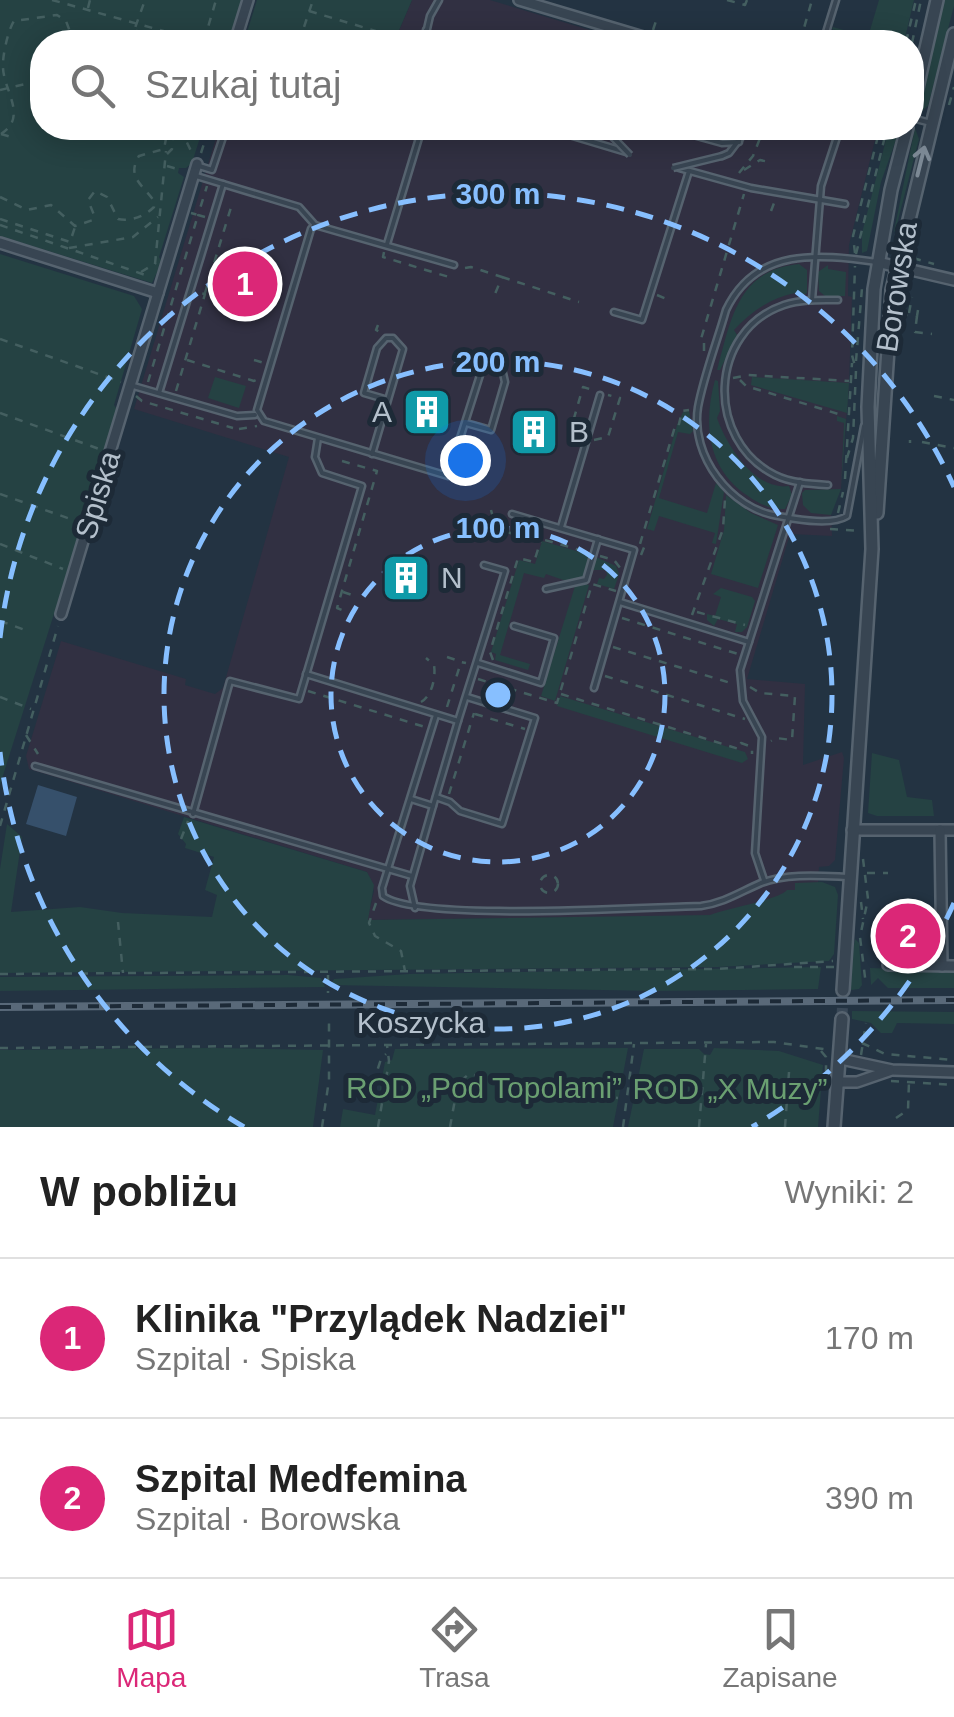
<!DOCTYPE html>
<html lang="pl">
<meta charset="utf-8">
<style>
:root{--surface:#fff;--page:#f2f2f2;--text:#222;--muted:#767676;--line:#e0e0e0;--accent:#db2777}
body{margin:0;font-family:Arial,sans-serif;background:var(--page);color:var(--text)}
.you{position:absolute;left:465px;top:460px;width:35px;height:35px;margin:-25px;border:8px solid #fff;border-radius:50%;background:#1a73e8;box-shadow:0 0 0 15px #1a73e833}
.badge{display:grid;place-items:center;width:65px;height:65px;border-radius:50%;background:var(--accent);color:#fff;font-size:32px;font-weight:700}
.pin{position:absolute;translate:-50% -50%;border:5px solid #fff;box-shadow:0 2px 10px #0006}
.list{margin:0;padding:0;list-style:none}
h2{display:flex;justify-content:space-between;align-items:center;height:130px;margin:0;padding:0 40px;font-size:42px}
h2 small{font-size:32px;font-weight:400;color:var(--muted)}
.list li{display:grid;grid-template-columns:65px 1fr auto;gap:30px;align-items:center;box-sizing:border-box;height:160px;padding:0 40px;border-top:2px solid var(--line)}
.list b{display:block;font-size:38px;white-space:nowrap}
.list p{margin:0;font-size:32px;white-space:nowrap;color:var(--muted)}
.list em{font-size:32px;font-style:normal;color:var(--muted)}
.icon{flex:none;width:55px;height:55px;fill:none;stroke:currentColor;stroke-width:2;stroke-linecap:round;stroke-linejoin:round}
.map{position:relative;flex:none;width:954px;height:1127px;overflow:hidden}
.search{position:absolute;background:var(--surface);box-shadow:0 5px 25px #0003;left:30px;right:30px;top:30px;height:110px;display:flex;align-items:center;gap:25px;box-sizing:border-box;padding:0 35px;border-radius:40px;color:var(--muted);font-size:38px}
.sheet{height:450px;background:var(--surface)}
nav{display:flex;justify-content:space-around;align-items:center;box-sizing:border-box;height:140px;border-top:2px solid var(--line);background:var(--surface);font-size:28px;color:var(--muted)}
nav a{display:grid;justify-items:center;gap:5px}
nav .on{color:var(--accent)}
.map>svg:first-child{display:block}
</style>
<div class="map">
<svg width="954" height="1127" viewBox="0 0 954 1127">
<rect width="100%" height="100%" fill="#233342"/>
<g fill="#313042">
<polygon points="412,0 490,0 630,42 394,42"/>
<polygon points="219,128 878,128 849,245 848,296 852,297 849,383 841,489 831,509 832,536 790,534 747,679 805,684 803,765 842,752 844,758 835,860 829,866 819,867 818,885 781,915 367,920 374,891 367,872 29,769 26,756 61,641 186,679 185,685 215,694 223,688 289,457 134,409"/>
</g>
<g fill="#254243">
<polygon points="0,0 244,0 231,42 201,38 198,42 42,42 42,128 203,128 192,163 186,168 179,168 178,173 184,177 159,257 162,262 152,283 0,236"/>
<polygon points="257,0 412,0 394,42 244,42"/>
<polygon points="879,0 914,0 904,42 877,42 832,29 833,27 868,37"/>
<polygon points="944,0 954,0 954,6 928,106 919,114"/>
<polygon points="889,128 897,128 898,134 881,182 867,251 862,253 862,233"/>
<polygon points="915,128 919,139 895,232 894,231"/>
<polygon points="0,254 134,296 142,309 114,405 118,411 0,785"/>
<path d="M799 264 807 270V293L799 297 795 293C770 298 751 312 734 330L737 335 720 370H717C731 320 737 270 799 264Z"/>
<polygon points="828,265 828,269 846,272 845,296 825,296 819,291 818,272"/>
<polygon points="215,377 246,386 239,408 208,398"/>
<polygon points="752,377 849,383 847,413 751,385"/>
<path d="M715 380 718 381 720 411 717 418C727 446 755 491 789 486L792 495 785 509C772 510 759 504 748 496 707 469 703 423 715 380Z"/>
<polygon points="689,411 693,431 690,434 678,432 659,498 707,513 716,483 724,492 716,544 712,543 715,533 659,516 654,531 647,529 677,425 683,412"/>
<polygon points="837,416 846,419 841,489 831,515 811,513 803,505 802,493 805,490 841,489 844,423 837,421"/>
<polygon points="726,495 751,513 778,525 758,588 711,574 724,530"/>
<polygon points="542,541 590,555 583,578 572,583 546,574 544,578 524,573 500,655 530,664 528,670 495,660 496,654 491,652 519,560 535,564"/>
<polygon points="596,557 616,566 619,574 614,589 597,584 599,578 604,579 607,575 606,570 593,570"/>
<polygon points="582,583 589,585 555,701 541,696 575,586"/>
<polygon points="721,588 752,597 755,601 747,627 742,632 735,632 737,624 718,619 714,626 707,620 707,614 715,616 721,597 713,594"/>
<polygon points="560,696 745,752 748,759 742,763 557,706"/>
<polygon points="872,753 899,760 907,797 932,800 934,816 877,816 868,813"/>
<path d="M184 817 367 872 374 885 368 920 710 915C729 908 778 900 787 890H795V883L822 882 835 887 838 895 834 954 829 961 718 967 0 973V869L7 824 22 837 11 912 80 907 122 913 212 917 217 895 205 890 214 857 185 848 186 844 178 834Z"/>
<polygon points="855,939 859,943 862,985 859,989 851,990 850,968"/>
<polygon points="821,967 818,989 656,991 330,985 334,979 409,974"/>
<polygon points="870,968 954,971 954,988 888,988 878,978 871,985"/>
<polygon points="288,975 321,978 325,987 0,991 0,977"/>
<polygon points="852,1011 954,1012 954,1024 897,1023 892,1033 881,1033 871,1023 852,1019"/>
<polygon points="214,1048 323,1050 313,1127 0,1127 0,1050"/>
<polygon points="628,1048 613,1127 340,1127 343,1109 375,1115 385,1062 392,1060 395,1049"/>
<polygon points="714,1048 779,1051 823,1065 818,1127 628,1127 644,1049 699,1049 704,1054 710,1055"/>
</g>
<polygon fill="#36506b" points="38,785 77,797 66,836 26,824"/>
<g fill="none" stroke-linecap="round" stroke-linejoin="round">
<polyline stroke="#394857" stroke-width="11" stroke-dasharray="11 5.5" stroke-linecap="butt" points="842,1019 843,990"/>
<g stroke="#56636f" stroke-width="9">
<g id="service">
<polyline points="426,30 431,42"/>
<polyline points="424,42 430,16 439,0"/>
<polyline points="823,42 836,0"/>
<polyline points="912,118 931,123"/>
<polyline points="546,128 626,152"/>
<polyline points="668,128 722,143 739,142"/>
<polyline points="722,156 729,153 748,128"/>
<polyline points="196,165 212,170 226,128"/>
<polyline points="679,168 751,188 845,204"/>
<polyline points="193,175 299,207 315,225"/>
<polyline points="387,244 422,128"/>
<polyline points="454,265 315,225 311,229 257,410 264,421 448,476 481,372 487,366 502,369 505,382 491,430 466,423"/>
<polyline points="812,300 821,186 840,128"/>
<polyline points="614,312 642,320 689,171"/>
<polyline points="130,385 237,416 255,415"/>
<polyline points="159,393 223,184"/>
<path d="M864 426 847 516C831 526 796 519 778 516 731 509 690 456 698 407 704 375 717 342 726 310 756 247 818 254 877 262"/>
<polyline points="372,454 403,349 393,338 386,338 377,348 364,393 388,400"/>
<path d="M828 485C811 484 791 483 775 475 705 440 708 331 784 305 802 299 820 300 838 300"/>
<polyline points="512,514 634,550 594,688"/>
<polyline points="561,527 600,395"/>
<polyline points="546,589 586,580 598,539"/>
<polyline points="620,602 749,642"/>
<polyline points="478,663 541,683 554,638 514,626"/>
<polyline points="306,674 458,721 505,571 484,565"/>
<path d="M436 715 382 888 383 896C418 922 646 907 701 906 724 903 740 892 761 883 788 873 821 876 850 877"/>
<polyline points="35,766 412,876"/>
<polyline points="436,797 450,802 460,811 502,824 535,718 467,697"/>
<polyline points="411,799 433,806 410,886 415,908"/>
<polyline points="433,806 458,721"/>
<polyline points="193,814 230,681 299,699 362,486 322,473 315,457 318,438"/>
<polyline points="764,880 755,853 762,737 743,701 740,670 800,482"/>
</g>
</g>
<g stroke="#56636f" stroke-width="14">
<g id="minor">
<polyline points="519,0 660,42"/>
<polyline points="235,42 248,0"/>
<polyline points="0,243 158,293"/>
<polyline points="877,262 954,280"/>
<polyline points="61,614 197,164"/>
<polyline points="852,830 954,830"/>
<polyline points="940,830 942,966"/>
<polyline points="888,965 954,966"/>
<polyline points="841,1059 892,1070 954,1072"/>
<polyline points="839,1082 857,1082 889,1071"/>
</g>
</g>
<g stroke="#56636f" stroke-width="16">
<g id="tertiary">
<polyline points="912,110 937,0"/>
<polyline points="877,513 892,290 954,34"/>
<polyline points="843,990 872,549 868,407 874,289 891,190 907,128"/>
<polyline points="834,1127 842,1019"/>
</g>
</g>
<g stroke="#445f60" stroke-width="2.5" stroke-dasharray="8 8" stroke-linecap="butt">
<polyline points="52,0 203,42"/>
<polyline points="727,0 745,5 747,0"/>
<polyline points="88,8 90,0"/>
<polyline points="309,11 379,32"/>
<polyline points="136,30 140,42"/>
<polyline points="653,30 657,18"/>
<polyline points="833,31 871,42"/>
<polyline points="668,36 690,42"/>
<polyline points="834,39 847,42"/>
<polyline points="204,41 216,0"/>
<polyline points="130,42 145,0"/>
<polyline points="299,42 313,0"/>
<polyline points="732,42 733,40"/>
<polyline points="800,42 812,0"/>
<polyline points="906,42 916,0"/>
<polyline points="912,43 921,0"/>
<polyline points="0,90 42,80"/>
<polyline points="949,105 954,87"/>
<polyline points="180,128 192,153"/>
<path d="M1 134C28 117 4 91 3 68 2 57 8 30 14 21L57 15 66 21 72 37 98 42"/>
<polyline points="1,134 11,137"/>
<polyline points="201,153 209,128"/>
<polyline points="167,154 172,149 173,128"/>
<polyline points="167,166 181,170"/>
<polyline points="744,170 760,160 769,162"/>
<polyline points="739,173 753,156 764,128"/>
<path d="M0 197 27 210 51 205 75 226 93 220 94 215 88 200 95 191 107 197 118 219C130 222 145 216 154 207V201C143 185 126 177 139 156L164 149 168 128"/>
<polyline points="771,211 776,198"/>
<polyline points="205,217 198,215 207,186"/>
<polyline points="0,219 70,242 75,227"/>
<polyline points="0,225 151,277"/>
<polyline points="69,248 133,237 158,217"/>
<polyline points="384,252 383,257 449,277"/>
<polyline points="855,253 853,236 880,128"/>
<polyline points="856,254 887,128"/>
<polyline points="913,258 934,264"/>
<polyline points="155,264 166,151"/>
<polyline points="465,268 471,267 502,277 495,294"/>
<polyline points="141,272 156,263"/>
<polyline points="502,277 579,302"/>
<polyline points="205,293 232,204"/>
<polyline points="657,295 669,300"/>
<polyline points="909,313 912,297"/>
<polyline points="900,314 917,316 918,310"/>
<polyline points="917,316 915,332 932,334"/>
<polyline points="378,325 376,330 380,332"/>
<polyline points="0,339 121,382"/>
<polyline points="704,351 704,340 701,339 744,194"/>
<polyline points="187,360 254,381 260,378"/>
<polyline points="254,360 264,363"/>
<polyline points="856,361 862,288"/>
<polyline points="733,378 748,375 849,381"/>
<polyline points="740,380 746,386 845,416"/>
<polyline points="148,382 198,215 191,213"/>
<polyline points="176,391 205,294 199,293"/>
<polyline points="136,396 142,401 233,428"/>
<polyline points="934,396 954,400"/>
<polyline points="0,413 102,450"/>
<polyline points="239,429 257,426"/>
<polyline points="580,431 572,425 583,387 596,391"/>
<polyline points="594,440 608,437 620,398 608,395"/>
<polyline points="922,442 954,448"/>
<polyline points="910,443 910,440"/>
<polyline points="847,458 853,438 856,370 852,355 855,266"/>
<polyline points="342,461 377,471 337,608 347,612"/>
<polyline points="845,479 852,363"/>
<polyline points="0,494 76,521 78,525"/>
<polyline points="491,510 496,529 514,534 531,526 534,537 587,552"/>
<polyline points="838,513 843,492"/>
<polyline points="830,529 862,531"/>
<polyline points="0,544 63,569"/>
<polyline points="641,555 645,545 640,544 676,423 679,424 682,411 689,410"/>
<polyline points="600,556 614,560 621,569"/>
<polyline points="343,592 352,595"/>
<polyline points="697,612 745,625"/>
<polyline points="692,615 723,529 725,499"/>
<polyline points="622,618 738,654"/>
<polyline points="0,621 28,631"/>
<polyline points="613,647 734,684"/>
<polyline points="447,657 459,661"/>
<polyline points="493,660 490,652 518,558 534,562 541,540"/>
<polyline points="605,676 745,719"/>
<polyline points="478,679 557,703 592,584 616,591"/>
<polyline points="750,687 760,693 795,696 792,740 776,738 771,741"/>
<polyline points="308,691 425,727"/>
<polyline points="561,694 739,749 741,743 752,747 752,754"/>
<polyline points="0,697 31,709"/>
<path d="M421 702C432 696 436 677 434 665L426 658"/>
<polyline points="447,707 461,662 466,663"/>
<polyline points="475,714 525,729"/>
<polyline points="26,735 38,754"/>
<polyline points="449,794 474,713"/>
<polyline points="0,826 58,626"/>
<polyline points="181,839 188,821"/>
<polyline points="863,859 868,899 860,937 866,985"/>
<polyline points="867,873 888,873"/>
<circle cx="549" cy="884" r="9"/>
<polyline points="861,902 863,919"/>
<polyline points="376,903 369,923 375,936 401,951 405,971"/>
<polyline points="118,922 123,973"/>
<polyline points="794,967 835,967"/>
<polyline points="0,974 718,969 833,961"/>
<polyline points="328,975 328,993"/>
<polyline points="862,1043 885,1054 954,1060"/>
<polyline points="0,1048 774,1042 830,1050"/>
<polyline points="821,1051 826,1057 826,1071"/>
<polyline points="861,1055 866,1023"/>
<polyline points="891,1081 954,1085"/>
<polyline points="368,1099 381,1059 386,1054"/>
<polyline points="896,1118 908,1110 909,1081"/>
<polyline points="322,1127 329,1080 329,1023"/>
<polyline points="378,1127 389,1061 387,1045"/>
<polyline points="450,1127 458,1083 469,1074 588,1096 618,1098"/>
<polyline points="623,1127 634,1044"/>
<polyline points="699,1127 706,1044"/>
<polyline points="785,1127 789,1072"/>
</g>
<use href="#service" stroke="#384552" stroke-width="4"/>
<use href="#minor" stroke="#384552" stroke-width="9"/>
<use href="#tertiary" stroke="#384552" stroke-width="11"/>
<g stroke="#596979" stroke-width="8">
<polyline id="rail" points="0,1007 954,1000"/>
</g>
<use href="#rail" stroke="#1d2a37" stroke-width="4" stroke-dasharray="11" stroke-linecap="butt"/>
<g stroke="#56636f" stroke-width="9" stroke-linecap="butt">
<g id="service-bridge">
<polyline points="604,128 630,155"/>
<polyline points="673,168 722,156"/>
</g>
</g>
<use href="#service-bridge" stroke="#384552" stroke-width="4"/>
</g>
<defs><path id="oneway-shaft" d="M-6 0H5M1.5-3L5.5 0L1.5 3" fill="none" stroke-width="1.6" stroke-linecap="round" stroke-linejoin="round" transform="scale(2.5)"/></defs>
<use stroke="#7c8995" href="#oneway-shaft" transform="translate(921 161) rotate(-76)"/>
<g fill="none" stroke="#87bfff" stroke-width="5" stroke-dasharray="18 12">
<circle cx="498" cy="695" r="167"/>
<circle cx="498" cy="695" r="334"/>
<path d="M954 903A501 501 0 0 1 752 1127M244 1127A501 501 0 0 1 0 752M0 638A501 501 0 0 1 954 487"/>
</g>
<defs>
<g id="building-square" transform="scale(2.5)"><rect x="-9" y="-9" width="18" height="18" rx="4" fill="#0f9aa8" stroke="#1d2a37"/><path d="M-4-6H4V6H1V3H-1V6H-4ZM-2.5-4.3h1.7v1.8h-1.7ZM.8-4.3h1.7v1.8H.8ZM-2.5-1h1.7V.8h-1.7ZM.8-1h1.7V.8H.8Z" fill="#fff"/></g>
</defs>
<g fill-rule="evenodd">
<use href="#building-square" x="427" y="412"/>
<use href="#building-square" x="534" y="432"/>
<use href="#building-square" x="406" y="578"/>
</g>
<g text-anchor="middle" stroke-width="10" stroke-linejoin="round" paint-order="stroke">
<g font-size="30" fill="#b4c0cc" stroke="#1d2a37">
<text transform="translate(897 287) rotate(-81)" y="10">Borowska</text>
<text transform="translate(98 495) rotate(-73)" y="10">Spiska</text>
<text x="421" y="1033">Koszycka</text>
</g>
<g font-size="30" fill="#b4c0cc" stroke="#1d2a37" text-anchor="start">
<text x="392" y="422" text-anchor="end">A</text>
<text x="569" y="442">B</text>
<text x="441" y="588">N</text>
</g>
<g font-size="30" fill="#6a9f71" stroke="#1d2a37">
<text x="484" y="1098">ROD „Pod Topolami”</text>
<text x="730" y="1099">ROD „X Muzy”</text>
</g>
</g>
<circle cx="498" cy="695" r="15" fill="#87bfff" stroke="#1d2a37" stroke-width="5"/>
<g font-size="30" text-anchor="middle" font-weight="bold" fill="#87bfff" stroke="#1d2a37" stroke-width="10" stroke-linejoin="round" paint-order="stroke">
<text x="498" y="204">300 m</text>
<text x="498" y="372">200 m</text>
<text x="498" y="538">100 m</text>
</g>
</svg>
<div class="you"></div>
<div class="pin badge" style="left:245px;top:284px">1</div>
<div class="pin badge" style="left:908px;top:936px">2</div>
<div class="search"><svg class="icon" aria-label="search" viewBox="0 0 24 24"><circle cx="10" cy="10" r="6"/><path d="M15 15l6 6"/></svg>Szukaj tutaj</div>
</div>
<section class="sheet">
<h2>W pobliżu<small>Wyniki: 2</small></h2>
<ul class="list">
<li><span class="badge">1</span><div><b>Klinika &quot;Przylądek Nadziei&quot;</b><p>Szpital · Spiska</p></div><em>170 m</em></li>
<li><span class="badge">2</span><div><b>Szpital Medfemina</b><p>Szpital · Borowska</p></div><em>390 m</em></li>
</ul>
</section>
<nav>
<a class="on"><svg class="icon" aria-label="map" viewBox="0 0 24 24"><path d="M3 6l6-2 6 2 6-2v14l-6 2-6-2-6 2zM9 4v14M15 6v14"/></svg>Mapa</a>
<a><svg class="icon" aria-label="directions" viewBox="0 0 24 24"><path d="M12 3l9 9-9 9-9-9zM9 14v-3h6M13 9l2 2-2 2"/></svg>Trasa</a>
<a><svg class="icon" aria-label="saved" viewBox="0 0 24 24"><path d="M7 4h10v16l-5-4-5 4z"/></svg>Zapisane</a>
</nav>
